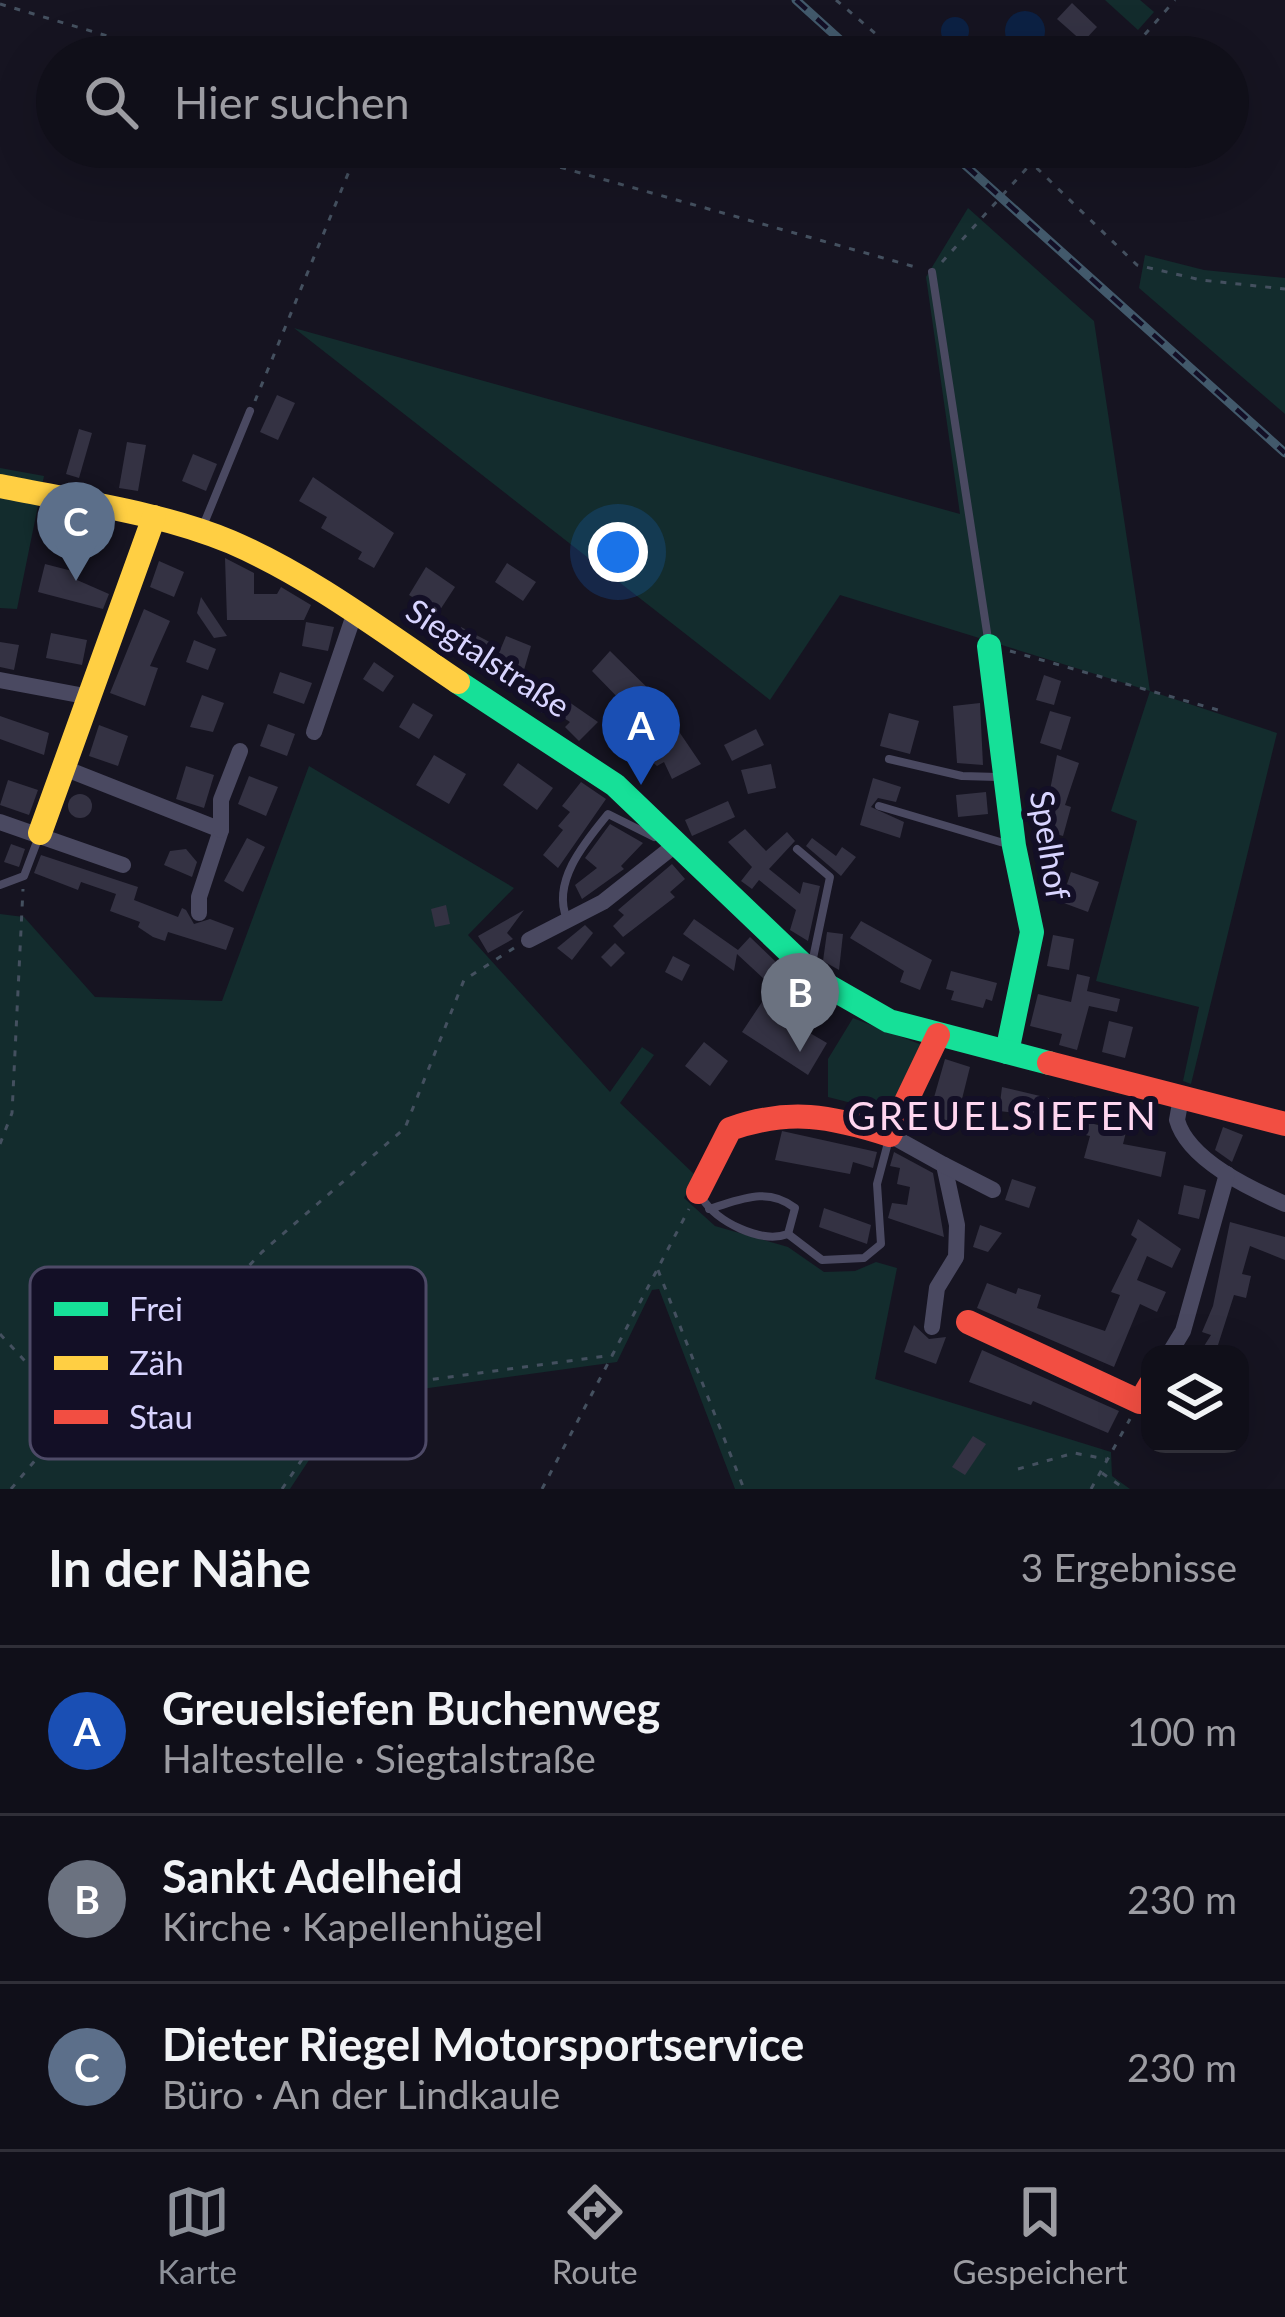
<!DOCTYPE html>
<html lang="de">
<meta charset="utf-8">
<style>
:root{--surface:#100f19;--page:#191822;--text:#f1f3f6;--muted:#9c9ca2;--line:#302f38;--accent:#8c9099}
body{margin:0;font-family:Lato,sans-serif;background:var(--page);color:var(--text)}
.controls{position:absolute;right:36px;bottom:36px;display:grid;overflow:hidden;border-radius:24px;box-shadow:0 12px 48px #0002}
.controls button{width:108px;height:108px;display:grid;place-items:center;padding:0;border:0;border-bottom:3px solid var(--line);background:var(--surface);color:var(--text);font:60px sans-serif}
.you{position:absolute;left:618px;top:552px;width:42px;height:42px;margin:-30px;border:9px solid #fff;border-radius:50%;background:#1a73e8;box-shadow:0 0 0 18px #1a73e833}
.badge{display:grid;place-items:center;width:78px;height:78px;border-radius:50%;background:var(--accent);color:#fff;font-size:39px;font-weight:700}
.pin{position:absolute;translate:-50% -99px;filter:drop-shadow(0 3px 6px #0008)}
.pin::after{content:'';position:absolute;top:63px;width:42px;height:36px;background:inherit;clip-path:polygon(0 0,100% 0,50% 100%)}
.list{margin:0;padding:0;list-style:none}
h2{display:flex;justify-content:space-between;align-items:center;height:156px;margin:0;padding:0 48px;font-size:51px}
h2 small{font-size:39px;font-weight:400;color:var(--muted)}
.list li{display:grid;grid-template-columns:78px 1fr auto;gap:36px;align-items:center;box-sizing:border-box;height:168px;padding:0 48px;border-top:3px solid var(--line)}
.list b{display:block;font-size:45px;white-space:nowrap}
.list p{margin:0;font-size:39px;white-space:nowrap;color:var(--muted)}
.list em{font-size:39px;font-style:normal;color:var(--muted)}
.icon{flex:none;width:66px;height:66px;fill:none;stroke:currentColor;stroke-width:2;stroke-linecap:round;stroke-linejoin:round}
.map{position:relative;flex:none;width:1285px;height:1489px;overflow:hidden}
.search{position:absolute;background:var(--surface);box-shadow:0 12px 48px #0002;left:36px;right:36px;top:36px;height:132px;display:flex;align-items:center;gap:30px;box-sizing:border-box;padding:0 42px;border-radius:66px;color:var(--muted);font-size:45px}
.sheet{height:660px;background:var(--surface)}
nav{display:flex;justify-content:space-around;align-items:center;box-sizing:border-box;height:168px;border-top:3px solid var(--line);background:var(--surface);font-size:33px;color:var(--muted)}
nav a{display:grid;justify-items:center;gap:6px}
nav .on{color:var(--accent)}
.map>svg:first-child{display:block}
</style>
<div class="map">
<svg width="1285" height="1489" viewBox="0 0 1285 1489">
<rect width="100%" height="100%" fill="#161421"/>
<g fill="#132c2d">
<polygon points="1105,0 1140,0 1154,12 1138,30"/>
<polygon points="968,208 1094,321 1150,691 1277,733 1191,1084 1183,1081 1199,1007 1096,981 1137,821 1111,811 1150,691 840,595 770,700 294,328 960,514 926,277"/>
<polygon points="1145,255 1204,270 1285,278 1285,414 1139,288"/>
<polygon points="0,468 44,476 17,609 0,608"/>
<polygon points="309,766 514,888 468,935 610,1092 642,1047 654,1055 620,1103 696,1176 684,1198 715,1226 788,1247 824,1272 855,1271 876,1262 897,1268 875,1379 1111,1452 1112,1476 1130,1489 735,1489 659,1289 652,1290 617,1362 349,1399 290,1489 0,1489 0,914 24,917 95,997 222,1001"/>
<polygon points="853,1018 927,1047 888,1111 883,1102 871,1108 828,1097 828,1059"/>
</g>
<g fill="#0c2144">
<circle cx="1025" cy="31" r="20"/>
<circle cx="955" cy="31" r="14"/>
</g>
<g fill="#343243">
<polygon points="1072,3 1097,27 1083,42 1057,19"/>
<polygon points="277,395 295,403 278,440 260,432"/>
<polygon points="79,429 92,433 79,478 66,474"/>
<polygon points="127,442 146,445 138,491 119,488"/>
<polygon points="193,454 217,464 206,491 182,481"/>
<polygon points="313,477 394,533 374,568 358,559 362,552 321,528 327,517 299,501"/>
<polygon points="225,558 254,573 254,594 277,594 281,587 311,605 304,620 227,620"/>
<polygon points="159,561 184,572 174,597 150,587"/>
<polygon points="507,563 536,582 523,601 495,582"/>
<polygon points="45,564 80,573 77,580 109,594 103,609 38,592"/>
<polygon points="426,567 455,587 438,613 409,595"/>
<polygon points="201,597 227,636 214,638 197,613"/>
<polygon points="144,609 170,621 150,666 158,668 145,706 110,693"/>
<polygon points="306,622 334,627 328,651 302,646"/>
<polygon points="461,627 501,648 506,636 531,646 524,670 483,653 478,661 465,652 462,657 448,648"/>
<polygon points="51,633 87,640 82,665 46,658"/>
<polygon points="194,640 216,649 208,670 186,662"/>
<polygon points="0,642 19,645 14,670 0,667"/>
<polygon points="610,651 667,707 665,711 701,764 672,779 664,762 657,766 641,752 636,758 606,730 626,706 592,671"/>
<polygon points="374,662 394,676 383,692 363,679"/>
<polygon points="280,672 312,683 304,704 273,693"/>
<polygon points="1044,675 1061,681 1054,705 1036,700"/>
<polygon points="536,686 552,697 542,713 525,702"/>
<polygon points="556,693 598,722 579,741 565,727 570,722 547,707"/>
<polygon points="202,695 224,703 213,732 190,727"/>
<polygon points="413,703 433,715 419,739 399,727"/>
<polygon points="980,703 983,765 957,763 953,706"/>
<polygon points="1050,711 1071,717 1061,750 1040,743"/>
<polygon points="889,713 919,721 910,754 880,746"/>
<polygon points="0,716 49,733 44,755 0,739"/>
<polygon points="268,724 295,734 287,756 260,746"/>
<polygon points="99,725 128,736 118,766 89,756"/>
<polygon points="756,729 764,745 732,761 724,745"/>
<polygon points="434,755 466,774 449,804 416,785"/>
<polygon points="1057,755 1079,763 1065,805 1071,807 1063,836 1042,830"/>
<polygon points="518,763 553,788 537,810 503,785"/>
<polygon points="771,764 776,788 748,794 741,770"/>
<polygon points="186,766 214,775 204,808 176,799"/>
<polygon points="249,776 278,787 266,816 238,804"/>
<polygon points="873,778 901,787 896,802 878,798 871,807 904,822 900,838 860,825"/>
<polygon points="8,780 38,790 29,815 0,805"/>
<polygon points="581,782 606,799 558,868 543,855 563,830 558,826 570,812 562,806"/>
<polygon points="986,792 988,814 958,817 956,795"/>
<circle cx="80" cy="806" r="12"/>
<polygon points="728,801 735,817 692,836 685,820"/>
<polygon points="610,824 643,843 621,866 624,869 582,899 575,885 597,868 585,858"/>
<polygon points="745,829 766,851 787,832 795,841 769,869 800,894 803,882 820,886 808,941 790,930 796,910 759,880 752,889 741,881 752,867 728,842"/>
<polygon points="247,838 265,847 243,892 224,881"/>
<polygon points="812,838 836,856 842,847 856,857 841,876 806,846"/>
<polygon points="11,844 25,849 19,867 4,862"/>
<polygon points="186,849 197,862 192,877 164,865 170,851"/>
<polygon points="41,855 138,887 134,900 178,917 182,908 186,910 194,924 210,919 234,928 226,950 168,932 165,941 153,937 138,927 140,922 110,911 116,894 81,882 78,890 34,873"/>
<polygon points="672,864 685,879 670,892 675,897 623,937 613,926 624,915 618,910"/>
<polygon points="1071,872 1099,882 1088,912 1061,902"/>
<polygon points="446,905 450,924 435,927 431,909"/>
<polygon points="524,910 507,933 513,939 488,953 478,936"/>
<polygon points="694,919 738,950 750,937 778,964 764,979 737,954 734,971 683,934"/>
<polygon points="861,921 932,960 920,990 900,982 904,971 850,938"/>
<polygon points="585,925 593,933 572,960 557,948"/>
<polygon points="827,932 843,934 839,970 823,961"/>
<polygon points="1053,935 1074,939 1069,970 1047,966"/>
<polygon points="615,943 625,953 611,967 601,957"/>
<polygon points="673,956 690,965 682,981 665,972"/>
<polygon points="951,971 997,983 992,1001 986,999 983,1008 951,1000 954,991 946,989"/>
<polygon points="1077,974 1090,977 1087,991 1120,999 1117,1012 1089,1006 1077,1050 1059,1045 1062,1034 1030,1026 1038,994 1071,1002"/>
<polygon points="766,996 791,1013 786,1019 827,1043 808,1075 742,1032"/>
<polygon points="1109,1021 1133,1027 1125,1058 1102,1052"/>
<polygon points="704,1042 728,1061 710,1086 685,1066"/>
<polygon points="945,1059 970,1067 956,1123 929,1115"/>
<polygon points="1002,1087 1082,1106 1078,1120 1126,1132 1123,1144 1166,1152 1161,1177 1084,1158 1090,1136 1046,1126 1048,1117 999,1111"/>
<polygon points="1223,1127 1243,1135 1232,1162 1215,1150"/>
<polygon points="782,1131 877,1152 873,1168 853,1162 850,1174 775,1160"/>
<polygon points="894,1152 933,1173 944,1237 888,1218 892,1203 907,1205 910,1187 897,1184 900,1168 890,1166"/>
<polygon points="1012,1179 1036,1187 1029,1208 1005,1200"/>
<polygon points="1184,1185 1206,1190 1199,1219 1178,1214"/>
<polygon points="824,1208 871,1225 867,1244 819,1227"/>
<polygon points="1138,1219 1181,1249 1172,1268 1147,1256 1137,1280 1166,1292 1157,1312 1140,1304 1114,1367 977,1308 987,1283 1016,1294 1018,1288 1041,1295 1037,1308 1105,1331 1120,1295 1111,1292 1137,1239 1131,1235"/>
<polygon points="1230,1222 1285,1237 1285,1260 1250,1246 1242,1274 1251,1276 1246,1298 1234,1295 1218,1345 1233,1354 1199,1354 1211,1335 1202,1332 1213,1306"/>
<polygon points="980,1225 1002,1233 988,1252 973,1247"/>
<polygon points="914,1325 929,1339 946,1337 936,1364 904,1352"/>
<polygon points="982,1350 1119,1411 1108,1433 1033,1401 1031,1405 969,1382"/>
<polygon points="973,1436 986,1444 965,1475 952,1467"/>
</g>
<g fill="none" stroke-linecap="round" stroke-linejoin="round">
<g stroke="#44505f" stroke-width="3" stroke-dasharray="6 9" stroke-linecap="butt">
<polyline points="836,0 903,57"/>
<polyline points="0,4 178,57"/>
<polyline points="1125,57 1175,0"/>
<polyline points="488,147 919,268"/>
<polyline points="1015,147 1137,265 1201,280 1285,289"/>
<polyline points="942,262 1046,147"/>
<polyline points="255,401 359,147"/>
<polyline points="1010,651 1218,710"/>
<polyline points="514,948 464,980 405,1128 262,1252 245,1270 247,1280 341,1381 360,1389 613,1355"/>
<polyline points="0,1144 12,1113 23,889"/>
<polyline points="658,1270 744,1489"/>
<polyline points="0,1334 72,1412"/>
<polyline points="1018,1469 1074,1453 1106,1459"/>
<polyline points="1102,1473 1125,1489"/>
<polyline points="11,1489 74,1414 225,1284 246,1280"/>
<polyline points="282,1489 351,1387"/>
<polyline points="542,1489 689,1209"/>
<polyline points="1091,1489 1130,1419"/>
</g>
<g stroke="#4a4961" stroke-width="8">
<polyline points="932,272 988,639"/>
<polyline points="203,526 250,411"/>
<polyline points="889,759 962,776 998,777"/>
<polyline points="879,806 1007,844"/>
<polyline points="797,849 830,877 812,963"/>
<polyline points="0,885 24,876 38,839"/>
<path d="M567 919C551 882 585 842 608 814L654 837"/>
<path d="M702 1198C717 1222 761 1244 788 1234L795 1208C767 1186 740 1200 709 1209"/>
<polyline points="788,1234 822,1260 864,1258 881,1244 877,1184 889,1139"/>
</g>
<g stroke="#4a4961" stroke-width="16">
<polyline points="0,680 90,697"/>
<polyline points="314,732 355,612"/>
<polyline points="64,768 221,830 199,897 199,913"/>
<polyline points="0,822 123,865"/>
<polyline points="221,830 221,800 240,751"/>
<polyline points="529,940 603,902 679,842"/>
<path d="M1181 1098 1177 1120C1188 1160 1251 1189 1285 1204"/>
<polyline points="890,1135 944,1165 957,1225 956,1257 937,1288 932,1327"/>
<polyline points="944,1165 993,1190"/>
<polyline points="1169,1354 1183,1331 1227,1174"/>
</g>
<g stroke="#16e098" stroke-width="24">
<polyline points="989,646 1014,846 1032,932 1007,1052"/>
<polyline points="458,682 615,785 821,982 889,1021 1049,1063"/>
</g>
<g stroke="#ffcf43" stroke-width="24">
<path d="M0 486C77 502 159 512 231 542 312 577 385 633 458 682"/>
<polyline points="40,833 154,517"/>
</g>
<g stroke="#f24e42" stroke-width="24">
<polyline points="1049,1063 1285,1124"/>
<path d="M698 1192 730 1129C789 1108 831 1116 890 1135L938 1035"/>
<polyline points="968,1322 1140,1402 1150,1385"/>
</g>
<g stroke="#42596b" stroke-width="9">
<g id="rail">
<polyline points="796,0 859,57"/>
<polyline points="945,147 1285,453"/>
</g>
</g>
<use href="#rail" stroke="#130f26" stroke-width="4.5" stroke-dasharray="14" stroke-linecap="butt"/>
</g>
<g text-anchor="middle" stroke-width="12" stroke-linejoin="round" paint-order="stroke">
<g font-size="33" fill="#d8d4ff" stroke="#130f26">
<text transform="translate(488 658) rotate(33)" y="12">Siegtalstraße</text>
<text transform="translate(1050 845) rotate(81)" y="12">Spelhof</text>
</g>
<g font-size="39" letter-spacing="3" fill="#ffd6f0" stroke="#130f26">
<text x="1003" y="1130">GREUELSIEFEN</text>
</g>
</g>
<rect x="30" y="1267" width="396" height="192" rx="18" fill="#130f26" stroke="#4e4a67" stroke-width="3"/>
<rect x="54" y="1302" width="54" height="14" fill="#16e098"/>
<rect x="54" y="1356" width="54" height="14" fill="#ffcf43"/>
<rect x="54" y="1410" width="54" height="14" fill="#f24e42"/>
<g font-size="33" fill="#d8d4ff">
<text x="129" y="1321">Frei</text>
<text x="129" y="1375">Zäh</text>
<text x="129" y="1429">Stau</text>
</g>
</svg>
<div class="controls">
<button><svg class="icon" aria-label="layers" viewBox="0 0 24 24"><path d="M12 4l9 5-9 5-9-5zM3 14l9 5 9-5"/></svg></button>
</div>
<div class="you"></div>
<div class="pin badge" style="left:641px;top:785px;background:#1a4fb4">A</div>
<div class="pin badge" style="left:800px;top:1052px;background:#6b7280">B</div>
<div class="pin badge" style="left:76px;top:581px;background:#5c6f8a">C</div>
<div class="search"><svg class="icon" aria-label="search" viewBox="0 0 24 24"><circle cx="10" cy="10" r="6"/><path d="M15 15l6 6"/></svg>Hier suchen</div>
</div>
<section class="sheet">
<h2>In der Nähe<small>3 Ergebnisse</small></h2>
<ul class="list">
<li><span class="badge" style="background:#1a4fb4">A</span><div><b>Greuelsiefen Buchenweg</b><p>Haltestelle · Siegtalstraße</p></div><em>100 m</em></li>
<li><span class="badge" style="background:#6b7280">B</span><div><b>Sankt Adelheid</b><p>Kirche · Kapellenhügel</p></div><em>230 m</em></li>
<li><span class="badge" style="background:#5c6f8a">C</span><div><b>Dieter Riegel Motorsportservice</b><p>Büro · An der Lindkaule</p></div><em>230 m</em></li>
</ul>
</section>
<nav>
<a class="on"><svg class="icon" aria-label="map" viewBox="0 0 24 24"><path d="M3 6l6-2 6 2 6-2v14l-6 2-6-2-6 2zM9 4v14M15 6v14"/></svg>Karte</a>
<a><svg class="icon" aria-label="directions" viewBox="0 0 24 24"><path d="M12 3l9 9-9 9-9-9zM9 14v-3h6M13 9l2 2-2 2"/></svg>Route</a>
<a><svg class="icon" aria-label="saved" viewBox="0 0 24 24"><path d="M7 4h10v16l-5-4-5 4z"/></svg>Gespeichert</a>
</nav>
